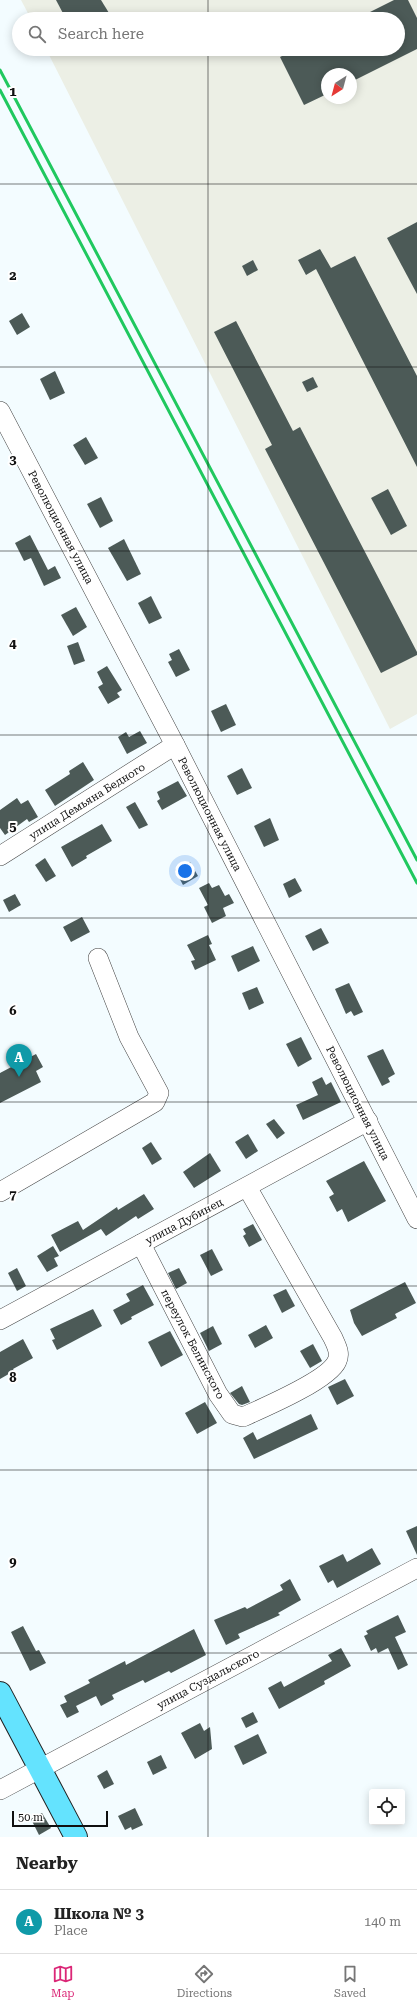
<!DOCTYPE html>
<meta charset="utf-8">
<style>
:root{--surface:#fff;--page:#f2f2f2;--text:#222;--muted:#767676;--line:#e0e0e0;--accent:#db2777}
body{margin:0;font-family:"Roboto Serif",serif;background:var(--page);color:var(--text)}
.controls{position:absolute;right:12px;bottom:12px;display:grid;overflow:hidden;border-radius:4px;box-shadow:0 2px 10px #0003}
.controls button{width:36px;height:36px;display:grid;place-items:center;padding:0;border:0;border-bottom:1px solid var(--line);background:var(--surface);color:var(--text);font:20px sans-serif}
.compass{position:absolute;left:321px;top:68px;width:36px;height:36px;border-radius:50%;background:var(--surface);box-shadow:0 2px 10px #0003;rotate:216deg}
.scale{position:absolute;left:12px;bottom:10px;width:96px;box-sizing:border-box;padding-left:4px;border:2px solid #101010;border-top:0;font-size:11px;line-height:14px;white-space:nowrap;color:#101010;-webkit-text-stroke:3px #fff;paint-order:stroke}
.you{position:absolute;left:185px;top:871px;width:14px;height:14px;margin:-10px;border:3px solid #fff;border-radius:50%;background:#1a73e8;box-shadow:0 0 0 6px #1a73e833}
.badge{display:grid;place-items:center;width:26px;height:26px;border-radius:50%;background:var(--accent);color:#fff;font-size:13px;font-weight:700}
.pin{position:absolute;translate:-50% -33px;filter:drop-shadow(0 1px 2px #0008)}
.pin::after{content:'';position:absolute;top:21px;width:14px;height:12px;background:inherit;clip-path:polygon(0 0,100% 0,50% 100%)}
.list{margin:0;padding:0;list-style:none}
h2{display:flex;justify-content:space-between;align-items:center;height:52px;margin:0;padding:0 16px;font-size:17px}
h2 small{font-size:13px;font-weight:400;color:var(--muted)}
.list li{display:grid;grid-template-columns:26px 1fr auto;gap:12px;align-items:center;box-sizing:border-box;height:64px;padding:0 16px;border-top:1px solid var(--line)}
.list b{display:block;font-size:15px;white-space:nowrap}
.list p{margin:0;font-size:13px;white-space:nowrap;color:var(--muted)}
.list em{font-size:13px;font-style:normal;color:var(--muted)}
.icon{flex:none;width:22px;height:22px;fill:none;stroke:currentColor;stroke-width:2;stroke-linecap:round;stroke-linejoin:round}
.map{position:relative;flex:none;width:417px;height:1837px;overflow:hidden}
.search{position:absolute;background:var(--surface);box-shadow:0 2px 10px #0003;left:12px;right:12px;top:12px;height:44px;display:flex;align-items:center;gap:10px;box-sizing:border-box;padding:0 14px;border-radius:22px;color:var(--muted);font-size:15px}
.sheet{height:116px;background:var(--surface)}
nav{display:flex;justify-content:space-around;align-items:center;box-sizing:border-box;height:56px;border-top:1px solid var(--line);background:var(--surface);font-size:11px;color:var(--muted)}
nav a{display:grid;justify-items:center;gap:2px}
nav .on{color:var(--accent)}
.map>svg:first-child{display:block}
</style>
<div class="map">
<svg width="417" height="1837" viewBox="0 0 417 1837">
<rect width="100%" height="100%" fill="#f3fcff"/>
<path fill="#ecefe5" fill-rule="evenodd" d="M21 0H417V714L390 729 46 49H398V19H31ZM327 74H351V98H327Z"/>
<g fill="#4c5a57">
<polygon points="56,0 101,0 109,13 98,19 66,19"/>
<polygon points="394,0 408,0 417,18 417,49 351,82 351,74 327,74 327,94 304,105 280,57 296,49 398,49 398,19 356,19"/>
<polygon points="417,222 417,294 387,238"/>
<polygon points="320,249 331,268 355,256 417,376 417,467 316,269 306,275 298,260"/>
<polygon points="253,260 258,270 247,276 242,266"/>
<polygon points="22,313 30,327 17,335 9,321"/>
<polygon points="236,321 293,431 300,427 417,652 417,655 381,673 265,449 272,445 214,332"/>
<polygon points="55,371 65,393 50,400 40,379"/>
<polygon points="313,377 318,387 307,392 302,382"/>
<polygon points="86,437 98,458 85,465 73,445"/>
<polygon points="388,489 407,526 391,535 371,498"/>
<polygon points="101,497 113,521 100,528 87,504"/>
<polygon points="30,535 48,570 55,566 61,578 44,586 31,558 24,561 15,543"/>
<polygon points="124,539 141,574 127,581 108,548"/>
<polygon points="151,596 162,618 149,624 138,603"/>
<polygon points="76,607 87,627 73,636 61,615"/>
<polygon points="78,642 85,661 74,665 67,646"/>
<polygon points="179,649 190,670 176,677 168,662 172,660 169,654"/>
<polygon points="107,666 122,690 117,693 120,697 108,704 98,687 103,684 97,672"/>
<polygon points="226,704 236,725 221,732 211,711"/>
<polygon points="140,731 147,743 127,754 118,737 126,732 129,737"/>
<polygon points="83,762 94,780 55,806 45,790 70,774 69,771"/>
<polygon points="242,768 252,788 237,795 227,776"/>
<polygon points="178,781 187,796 162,810 157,801 160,799 157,792"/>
<polygon points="17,798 21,804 28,800 38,817 29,822 27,819 5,835 0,828 0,810"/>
<polygon points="135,802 148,825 139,829 126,807"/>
<polygon points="270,818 279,840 264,847 254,826"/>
<polygon points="102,824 112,841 86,856 87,858 72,867 61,847"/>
<polygon points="45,858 56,876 46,882 35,865"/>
<polygon points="190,862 198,876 183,885 175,870"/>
<polygon points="295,878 302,891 289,898 283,884"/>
<polygon points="209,883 212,888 219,885 225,896 229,894 234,903 223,908 226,916 212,923 204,907 208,905 199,888"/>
<polygon points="15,894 21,905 9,912 3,900"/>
<polygon points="82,917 90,932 71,942 63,927"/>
<polygon points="321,928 329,943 313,951 305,936"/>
<polygon points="208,935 212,944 209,945 216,960 195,970 191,961 195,960 187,945"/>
<polygon points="253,946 260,961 238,972 231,956"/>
<polygon points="349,983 363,1012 354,1016 351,1011 346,1014 335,989"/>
<polygon points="257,987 264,1003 249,1010 242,993"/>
<polygon points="301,1037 312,1059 298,1067 286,1044"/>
<polygon points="383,1049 395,1074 388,1078 390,1082 382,1086 367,1056"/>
<polygon points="36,1054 43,1067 36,1071 41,1082 0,1103 0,1073"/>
<polygon points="322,1077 326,1085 331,1082 341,1102 303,1120 296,1105 318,1095 312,1082"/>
<polygon points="274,1119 285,1133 277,1139 266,1124"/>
<polygon points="248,1134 258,1151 246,1159 235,1142"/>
<polygon points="151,1142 162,1159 152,1165 142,1148"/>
<polygon points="210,1153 221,1171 194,1188 183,1172"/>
<polygon points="364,1161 386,1201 348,1222 342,1209 337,1212 329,1197 334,1194 326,1181"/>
<polygon points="144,1194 154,1209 138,1219 136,1216 106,1236 101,1229 60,1252 51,1235 78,1221 83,1230 117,1207 118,1210"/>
<polygon points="253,1224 262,1240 249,1247 243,1236 246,1234 243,1229"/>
<polygon points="53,1246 59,1256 54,1258 58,1266 47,1272 37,1256"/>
<polygon points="212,1249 223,1270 211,1276 200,1255"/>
<polygon points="17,1268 26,1286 17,1291 8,1273"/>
<polygon points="179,1268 187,1283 176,1289 168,1273"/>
<polygon points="405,1282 416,1303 395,1314 397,1318 362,1336 354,1323 350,1310"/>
<polygon points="143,1285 154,1305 131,1317 132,1319 121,1325 113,1310 130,1301 126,1294"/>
<polygon points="286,1289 295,1306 282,1313 273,1295"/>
<polygon points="93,1309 102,1326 57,1350 52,1340 55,1339 50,1329"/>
<polygon points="266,1325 273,1338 255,1348 248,1335"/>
<polygon points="213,1326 222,1344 209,1351 200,1333"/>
<polygon points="170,1331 183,1355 161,1367 148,1342"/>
<polygon points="23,1339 33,1358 13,1369 14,1371 0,1379 0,1352"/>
<polygon points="313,1344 322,1361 310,1368 300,1351"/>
<polygon points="345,1379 354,1396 337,1405 328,1387"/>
<polygon points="242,1386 250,1402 242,1405 239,1404 230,1393"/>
<polygon points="205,1402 217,1423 197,1434 185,1413"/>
<polygon points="311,1414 318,1429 254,1459 243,1438 253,1432 257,1440"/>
<polygon points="417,1526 417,1555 406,1531"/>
<polygon points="372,1548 381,1564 337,1588 333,1580 328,1583 319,1566 343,1554 347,1562"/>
<polygon points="290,1579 301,1600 278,1613 280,1615 267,1621 238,1634 240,1638 226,1645 214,1620 245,1607 247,1609 283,1590 280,1585"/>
<polygon points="398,1615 406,1632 395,1637 408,1665 398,1670 388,1648 378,1653 376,1648 371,1651 364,1636 368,1634 366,1631"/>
<polygon points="23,1626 36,1651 39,1650 46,1663 30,1671 11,1632"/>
<polygon points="194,1629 206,1655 171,1673 169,1671 145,1683 143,1680 112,1695 114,1699 101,1706 96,1696 76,1706 79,1712 67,1718 60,1705 67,1702 64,1696 90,1683 88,1680 125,1661 126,1665"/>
<polygon points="341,1648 351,1666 324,1681 325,1684 279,1709 268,1688 281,1681 284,1687 332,1661 328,1655"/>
<polygon points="253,1712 258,1722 246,1728 241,1718"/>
<polygon points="200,1723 204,1731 210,1727 212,1749 195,1759 181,1733"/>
<polygon points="258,1734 267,1753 243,1765 234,1746"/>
<polygon points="161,1755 167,1768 153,1775 147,1762"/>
<polygon points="107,1770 114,1784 104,1789 97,1776"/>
<polygon points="135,1808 143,1825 132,1830 131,1827 125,1830 118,1816"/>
<polygon points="42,1813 51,1828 39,1835 31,1819"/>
</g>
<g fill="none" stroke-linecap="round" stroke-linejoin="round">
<g stroke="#434343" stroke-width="20">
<g id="minor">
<polyline points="0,411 175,745 417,1219"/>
<polyline points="0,856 175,745"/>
<polyline points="0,1192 155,1102 159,1093 129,1037 98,958"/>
<path d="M141 1244 218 1394 232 1414 243 1417C263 1408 329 1380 337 1361 341 1353 336 1345 333 1338L247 1187"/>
<polyline points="0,1320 368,1121"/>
<polyline points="0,1790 417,1568"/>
</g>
</g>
<g stroke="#212121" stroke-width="24">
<polyline id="major" points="0,1693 76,1837"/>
</g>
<use href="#minor" stroke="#fff" stroke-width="19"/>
<use href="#major" stroke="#64e3fe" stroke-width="22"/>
<g stroke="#20c85f" stroke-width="3">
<polyline points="0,70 417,860"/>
<polyline points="0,90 417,883"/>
</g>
</g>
<path fill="none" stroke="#101010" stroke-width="1" stroke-opacity="0.55" d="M208 0V19M208 49V1837M0 184H417M0 367H417M0 551H417M0 735H417M0 918H417M0 1102H417M0 1286H417M0 1470H417M0 1653H417"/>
<g text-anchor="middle" stroke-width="4" stroke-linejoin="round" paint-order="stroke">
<g font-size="11" fill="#101010" stroke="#fff">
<text transform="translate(61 527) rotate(62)" y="4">Революционная улица</text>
<text transform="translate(87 801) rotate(-32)" y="4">улица Демьяна Бедного</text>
<text transform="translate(210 814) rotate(63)" y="4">Революционная улица</text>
<text transform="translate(358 1103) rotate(63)" y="4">Революционная улица</text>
<text transform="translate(184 1221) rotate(-28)" y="4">улица Дубинец</text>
<text transform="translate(193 1344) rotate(62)" y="4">переулок Белинского</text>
<text transform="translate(208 1679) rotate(-28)" y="4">улица Суздальского</text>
</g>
</g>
<g font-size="13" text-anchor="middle" font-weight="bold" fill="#101010" stroke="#fff" stroke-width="4" stroke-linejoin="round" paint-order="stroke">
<text x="13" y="96">1</text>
<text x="13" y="280">2</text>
<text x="13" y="464">3</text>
<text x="13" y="648">4</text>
<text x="13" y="831">5</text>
<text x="13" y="1015">6</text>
<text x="13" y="1199">7</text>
<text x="13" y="1382">8</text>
<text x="13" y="1566">9</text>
</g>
</svg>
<div class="controls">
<button><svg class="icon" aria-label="locate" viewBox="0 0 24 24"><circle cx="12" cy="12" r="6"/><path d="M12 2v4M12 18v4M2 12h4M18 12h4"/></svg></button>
</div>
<svg class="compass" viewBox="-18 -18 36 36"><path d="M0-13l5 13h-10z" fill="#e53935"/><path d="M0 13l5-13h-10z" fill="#767676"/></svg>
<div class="scale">50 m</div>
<div class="you"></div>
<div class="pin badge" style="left:19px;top:1077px;background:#0f9aa8">A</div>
<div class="search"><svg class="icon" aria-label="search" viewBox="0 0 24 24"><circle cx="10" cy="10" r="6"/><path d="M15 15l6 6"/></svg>Search here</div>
</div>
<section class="sheet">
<h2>Nearby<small></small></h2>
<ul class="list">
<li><span class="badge" style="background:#0f9aa8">A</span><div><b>Школа № 3</b><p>Place</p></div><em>140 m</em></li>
</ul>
</section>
<nav>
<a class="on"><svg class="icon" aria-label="map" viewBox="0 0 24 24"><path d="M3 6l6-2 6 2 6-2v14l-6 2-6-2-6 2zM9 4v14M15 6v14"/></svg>Map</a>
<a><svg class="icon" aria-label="directions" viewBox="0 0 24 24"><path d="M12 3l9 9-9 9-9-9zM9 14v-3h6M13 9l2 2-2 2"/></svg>Directions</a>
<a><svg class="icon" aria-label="saved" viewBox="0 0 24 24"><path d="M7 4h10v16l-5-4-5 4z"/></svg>Saved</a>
</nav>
